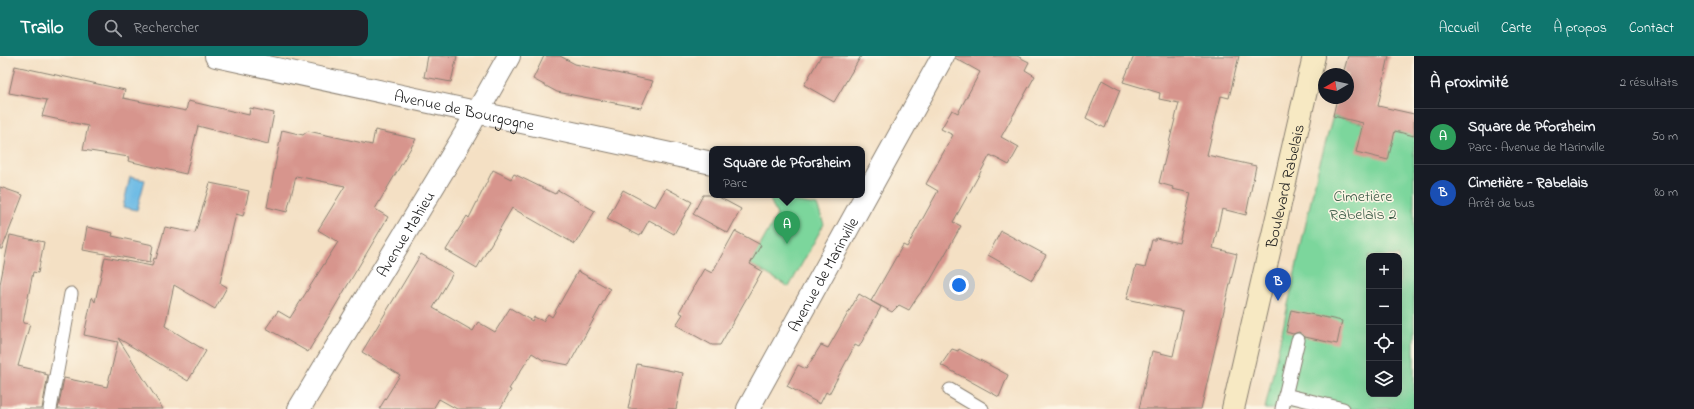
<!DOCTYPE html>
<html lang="fr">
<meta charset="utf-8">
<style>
:root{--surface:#171b24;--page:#20242c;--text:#f1f3f6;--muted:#9ea1a6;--line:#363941;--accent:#0f766e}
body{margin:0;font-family:"Indie Flower",sans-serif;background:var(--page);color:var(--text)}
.controls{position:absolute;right:12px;bottom:12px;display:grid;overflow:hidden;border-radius:8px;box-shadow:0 4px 16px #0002}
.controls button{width:36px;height:36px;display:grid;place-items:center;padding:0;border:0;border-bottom:1px solid var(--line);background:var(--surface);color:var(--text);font:20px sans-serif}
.compass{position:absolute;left:1318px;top:12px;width:36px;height:36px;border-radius:50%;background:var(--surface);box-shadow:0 4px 16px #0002;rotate:261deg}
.you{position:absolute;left:959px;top:229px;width:14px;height:14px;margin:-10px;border:3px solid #fff;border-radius:50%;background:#1a73e8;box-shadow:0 0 0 6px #1a73e833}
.badge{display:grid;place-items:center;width:26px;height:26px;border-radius:50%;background:var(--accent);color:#fff;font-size:13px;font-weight:700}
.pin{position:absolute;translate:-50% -33px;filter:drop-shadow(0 1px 2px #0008)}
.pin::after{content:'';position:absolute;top:21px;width:14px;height:12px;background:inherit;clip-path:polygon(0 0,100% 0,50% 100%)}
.popup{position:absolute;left:709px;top:90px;width:156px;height:52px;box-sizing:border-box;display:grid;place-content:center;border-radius:8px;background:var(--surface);filter:drop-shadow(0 1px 3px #0005);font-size:13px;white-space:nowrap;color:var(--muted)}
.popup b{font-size:15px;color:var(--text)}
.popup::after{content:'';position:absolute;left:50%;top:100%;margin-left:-8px;border:8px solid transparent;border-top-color:var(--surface)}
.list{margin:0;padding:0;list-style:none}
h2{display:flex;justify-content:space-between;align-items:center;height:52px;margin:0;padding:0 16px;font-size:17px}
h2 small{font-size:13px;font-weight:400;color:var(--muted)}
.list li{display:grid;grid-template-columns:26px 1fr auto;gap:12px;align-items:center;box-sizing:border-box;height:56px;padding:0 16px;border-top:1px solid var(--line)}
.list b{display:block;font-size:15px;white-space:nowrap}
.list p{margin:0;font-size:13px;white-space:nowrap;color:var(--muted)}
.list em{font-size:13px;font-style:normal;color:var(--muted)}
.icon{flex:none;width:22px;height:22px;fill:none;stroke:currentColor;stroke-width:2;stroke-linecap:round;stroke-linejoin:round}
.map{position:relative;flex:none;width:1414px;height:353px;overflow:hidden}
header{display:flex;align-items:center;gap:24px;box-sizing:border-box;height:56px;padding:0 20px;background:var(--accent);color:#fff}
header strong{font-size:19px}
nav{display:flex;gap:22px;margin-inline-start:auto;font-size:14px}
.search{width:280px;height:36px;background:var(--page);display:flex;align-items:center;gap:10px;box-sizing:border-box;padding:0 14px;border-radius:12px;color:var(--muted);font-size:15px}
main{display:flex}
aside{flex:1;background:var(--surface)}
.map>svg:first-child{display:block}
</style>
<header>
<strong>Trailo</strong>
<div class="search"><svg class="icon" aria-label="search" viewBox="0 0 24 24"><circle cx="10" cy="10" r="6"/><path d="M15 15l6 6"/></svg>Rechercher</div>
<nav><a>Accueil</a><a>Carte</a><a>À propos</a><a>Contact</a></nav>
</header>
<main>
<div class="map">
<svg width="1414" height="353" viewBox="0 0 1414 353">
<rect width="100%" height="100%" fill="#fcf5e5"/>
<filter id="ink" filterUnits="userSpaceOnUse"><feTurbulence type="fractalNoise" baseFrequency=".025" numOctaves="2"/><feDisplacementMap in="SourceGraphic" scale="8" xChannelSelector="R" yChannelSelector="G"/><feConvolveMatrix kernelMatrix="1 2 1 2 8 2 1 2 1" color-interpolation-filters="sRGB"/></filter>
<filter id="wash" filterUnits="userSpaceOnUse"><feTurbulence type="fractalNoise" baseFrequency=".012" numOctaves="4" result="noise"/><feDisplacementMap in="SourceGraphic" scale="16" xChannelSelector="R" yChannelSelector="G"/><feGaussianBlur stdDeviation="0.9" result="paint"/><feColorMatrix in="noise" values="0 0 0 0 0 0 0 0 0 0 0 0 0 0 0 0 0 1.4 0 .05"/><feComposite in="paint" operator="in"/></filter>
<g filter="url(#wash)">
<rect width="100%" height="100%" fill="#f4e0c4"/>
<g fill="#7cd69c" stroke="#4c795c" fill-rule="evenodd">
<path d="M1333 60 1414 79V353H1265L1317 117ZM1369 200H1399V338H1369Z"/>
<polygon points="769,141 817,149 824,168 789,231 750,208 777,159"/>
</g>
<polygon fill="#6abae5" stroke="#436b80" points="130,121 145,124 137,154 123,151"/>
<g id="blocks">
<g fill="#d7958d">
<polygon points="428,0 457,0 451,26 424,21"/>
<polygon points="544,0 560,0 575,8 653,25 641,52 557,36 533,23"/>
<polygon points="821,0 861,0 834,46 804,29"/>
<polygon points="955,0 1017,0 1029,6 1025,14 1035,20 1001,81 1019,91 1009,109 990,99 953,166 961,170 930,225 918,240 909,254 899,249 892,256 871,245 903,189 907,191 938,135 926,128 953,79 941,73 952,54 958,57 980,16 955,2"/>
<polygon points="1134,0 1239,0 1229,42 1221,40 1207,99 1256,110 1246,159 1222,153 1213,192 1237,198 1201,353 1139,353 1152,295 1173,300 1183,255 1127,243 1136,210 1145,212 1152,184 1155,184 1156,182 1179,187 1191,137 1172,133 1173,131 1159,127 1179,47 1159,43 1160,37 1123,26"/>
<polygon points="1348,0 1389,0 1378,50 1414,58 1414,80 1395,75 1388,104 1356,96 1363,67 1333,60 1337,42 1348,42 1348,18 1343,18"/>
<polygon points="15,10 125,34 123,42 186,55 188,45 249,59 250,52 274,57 268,88 198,70 186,118 128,105 129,101 83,94 88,70 42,60 47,44 9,37"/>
<polygon points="1102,24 1120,34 1105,72 1086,62"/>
<polygon points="282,74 303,79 308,75 372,89 375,74 416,83 375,153 388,161 308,296 266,272 278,255 290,262 338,186 318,174 345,130 296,120 287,156 267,151"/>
<polygon points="493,114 511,123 514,118 555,138 558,134 595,155 575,188 512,152 477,212 446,194 467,160 469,162"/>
<polygon points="210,127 249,135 243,160 236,158 220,227 227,231 215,253 174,229 165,270 206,295 188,325 118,282 163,353 58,353 64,322 107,331 118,286 84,279 92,241 95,246 105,201 152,210 154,202 156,203 165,171 195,177"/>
<polygon points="0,131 23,139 2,193 0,193"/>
<polygon points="666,132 692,146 674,178 649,164 640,180 607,163 623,134 655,151"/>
<polygon points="703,139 715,139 741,153 728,177 693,158"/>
<polygon points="87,171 113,177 112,180 153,189 150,206 83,194"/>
<polygon points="735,175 761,189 750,208 762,215 720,289 712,289 676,269 683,258 679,256 704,213 712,217"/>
<polygon points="1001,175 1046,199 1032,224 988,199"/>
<polygon points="10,179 44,186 38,217 33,216 23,267 30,268 18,310 44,316 44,318 48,319 42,353 0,353 0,228"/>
<polygon points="421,198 453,217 433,252 473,275 478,266 495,276 510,252 532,265 534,261 543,265 548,258 552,261 578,215 610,233 569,309 543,304 532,297 509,333 511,334 500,353 457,353 439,343 433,353 379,353 400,319 362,296"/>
<polygon points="859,238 881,251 859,291 855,289 829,338 826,336 820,348 787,330 798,309 806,313 821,289 828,292"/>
<polygon points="1291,254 1342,265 1337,288 1305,281 1299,276 1293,278 1286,276"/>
<polygon points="952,293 958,295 959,293 1008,319 999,341 941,309"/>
<polygon points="637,308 683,317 676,353 628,353"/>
</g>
</g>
</g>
<g filter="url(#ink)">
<use href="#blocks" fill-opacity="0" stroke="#887e70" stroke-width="1"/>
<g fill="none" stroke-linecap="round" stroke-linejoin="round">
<g stroke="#887e70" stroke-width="15">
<g id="service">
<polyline points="950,334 982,353"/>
<polyline points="1285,339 1343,353"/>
<polyline points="50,353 71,238"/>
<polyline points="1282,353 1298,284"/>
</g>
</g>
<g stroke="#887e70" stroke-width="24">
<g id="minor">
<path id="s1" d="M216 0C382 35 547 72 712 107"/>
<path id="s2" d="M299 353 465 78 509 0"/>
</g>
</g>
<g stroke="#887e70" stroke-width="24">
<g id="tertiary">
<path id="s3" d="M748 353 943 0"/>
</g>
</g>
<g stroke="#887e70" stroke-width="24">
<g id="secondary">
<path id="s4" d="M1233 353 1314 0"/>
</g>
</g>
<use href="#service" stroke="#fff" stroke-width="13"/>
<use href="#minor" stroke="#fff" stroke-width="22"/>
<use href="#tertiary" stroke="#fff" stroke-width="22"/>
<use href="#secondary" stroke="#f7e9c3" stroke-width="22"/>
</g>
</g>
<g text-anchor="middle" stroke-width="3" stroke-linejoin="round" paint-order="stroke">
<g font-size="16" fill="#1c1c1c" stroke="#fcf5e5">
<text dy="6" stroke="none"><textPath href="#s1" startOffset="254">Avenue de Bourgogne</textPath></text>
<text dy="6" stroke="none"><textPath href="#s4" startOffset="229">Boulevard Rabelais</textPath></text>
<text dy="6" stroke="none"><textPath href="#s2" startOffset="205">Avenue Mahieu</textPath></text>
<text dy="6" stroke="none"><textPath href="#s3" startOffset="154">Avenue de Marinville</textPath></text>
</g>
<g font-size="16" fill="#3e5d49" stroke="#fcf5e5">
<text x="1363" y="145">Cimetière<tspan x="1363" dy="18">Rabelais 2</tspan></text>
</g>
</g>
</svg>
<div class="controls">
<button>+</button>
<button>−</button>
<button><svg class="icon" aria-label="locate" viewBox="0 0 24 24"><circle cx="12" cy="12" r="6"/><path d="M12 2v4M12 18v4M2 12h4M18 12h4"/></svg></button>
<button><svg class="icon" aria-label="layers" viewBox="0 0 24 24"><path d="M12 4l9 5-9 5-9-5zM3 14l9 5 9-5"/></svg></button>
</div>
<svg class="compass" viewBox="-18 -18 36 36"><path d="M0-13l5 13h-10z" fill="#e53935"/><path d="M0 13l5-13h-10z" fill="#9ea1a6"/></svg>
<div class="you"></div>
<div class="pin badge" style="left:787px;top:188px;background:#2e9e5b">A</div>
<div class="popup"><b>Square de Pforzheim</b>Parc</div>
<div class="pin badge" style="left:1278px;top:245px;background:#1a4fb4">B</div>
</div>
<aside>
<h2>À proximité<small>2 résultats</small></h2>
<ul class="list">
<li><span class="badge" style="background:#2e9e5b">A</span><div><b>Square de Pforzheim</b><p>Parc · Avenue de Marinville</p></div><em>50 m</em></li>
<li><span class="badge" style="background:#1a4fb4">B</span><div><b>Cimetière - Rabelais</b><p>Arrêt de bus</p></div><em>80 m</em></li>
</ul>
</aside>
</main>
